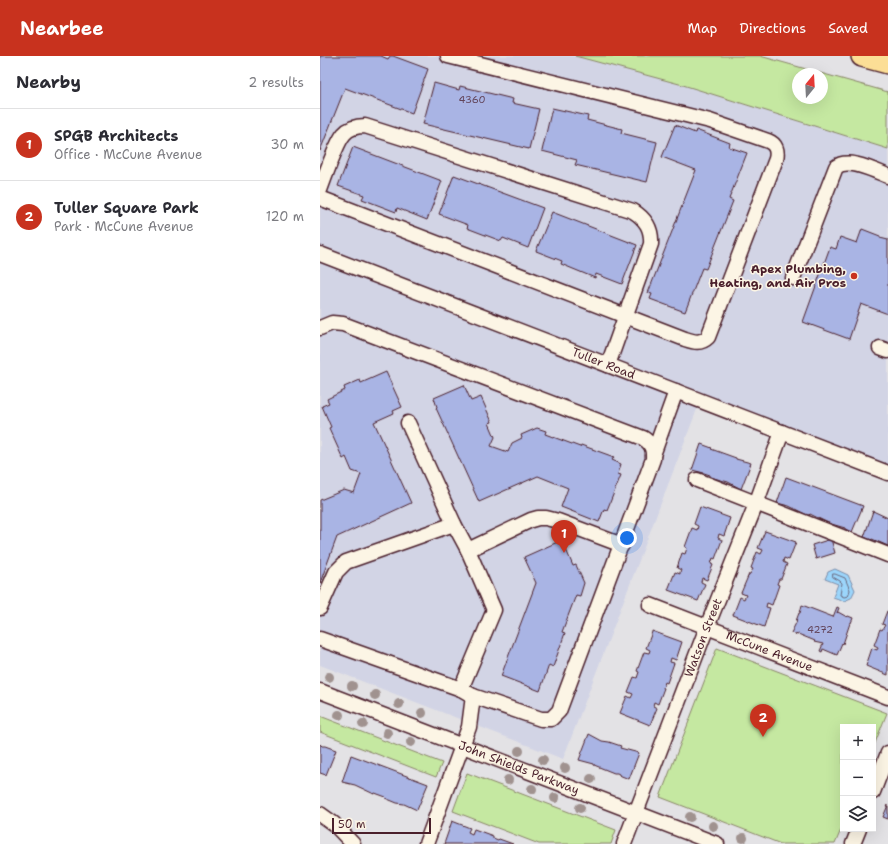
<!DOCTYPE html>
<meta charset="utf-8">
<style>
:root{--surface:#fff;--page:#f7f7f7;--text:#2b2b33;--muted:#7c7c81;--line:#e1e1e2;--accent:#c8321e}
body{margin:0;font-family:"Shantell Sans",sans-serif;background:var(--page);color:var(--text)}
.controls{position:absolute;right:12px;bottom:12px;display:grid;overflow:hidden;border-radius:0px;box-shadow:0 4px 16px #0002}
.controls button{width:36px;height:36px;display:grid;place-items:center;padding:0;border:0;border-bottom:1px solid var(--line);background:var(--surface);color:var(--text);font:20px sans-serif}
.compass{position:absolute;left:472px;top:12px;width:36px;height:36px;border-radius:50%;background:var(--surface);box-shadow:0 4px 16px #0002;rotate:18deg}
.scale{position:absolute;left:12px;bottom:10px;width:99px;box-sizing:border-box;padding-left:4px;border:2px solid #4a1f2b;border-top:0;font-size:11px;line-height:14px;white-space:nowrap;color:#4a1f2b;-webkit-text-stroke:3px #fcf5e5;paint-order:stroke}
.you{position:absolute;left:307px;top:482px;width:14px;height:14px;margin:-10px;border:3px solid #fff;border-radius:50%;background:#1a73e8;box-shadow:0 0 0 6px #1a73e833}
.badge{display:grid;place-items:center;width:26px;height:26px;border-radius:50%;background:var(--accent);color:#fff;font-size:13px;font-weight:700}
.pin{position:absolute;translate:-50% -33px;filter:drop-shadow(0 1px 2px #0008)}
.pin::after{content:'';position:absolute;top:21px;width:14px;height:12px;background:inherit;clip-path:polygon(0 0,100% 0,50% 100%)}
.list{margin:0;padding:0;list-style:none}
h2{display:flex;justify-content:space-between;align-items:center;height:52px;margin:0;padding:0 16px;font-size:17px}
h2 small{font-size:13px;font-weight:400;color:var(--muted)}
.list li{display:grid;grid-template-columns:26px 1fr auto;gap:12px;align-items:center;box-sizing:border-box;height:72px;padding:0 16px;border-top:1px solid var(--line)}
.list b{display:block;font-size:15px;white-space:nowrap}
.list p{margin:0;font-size:13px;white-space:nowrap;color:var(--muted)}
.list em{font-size:13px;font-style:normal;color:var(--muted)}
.icon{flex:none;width:22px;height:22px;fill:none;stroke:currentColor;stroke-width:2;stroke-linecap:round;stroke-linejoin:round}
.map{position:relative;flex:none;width:568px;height:788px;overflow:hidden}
header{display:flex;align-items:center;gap:24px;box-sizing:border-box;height:56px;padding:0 20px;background:var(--accent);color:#fff}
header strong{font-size:19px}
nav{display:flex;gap:22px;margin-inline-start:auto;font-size:14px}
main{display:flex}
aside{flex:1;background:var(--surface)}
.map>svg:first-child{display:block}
</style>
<header>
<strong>Nearbee</strong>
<nav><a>Map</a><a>Directions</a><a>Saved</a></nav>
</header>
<main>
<aside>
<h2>Nearby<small>2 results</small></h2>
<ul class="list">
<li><span class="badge">1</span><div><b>SPGB Architects</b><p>Office · McCune Avenue</p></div><em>30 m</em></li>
<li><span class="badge">2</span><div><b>Tuller Square Park</b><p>Park · McCune Avenue</p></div><em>120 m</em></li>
</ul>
</aside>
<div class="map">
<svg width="568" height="788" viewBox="0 0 568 788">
<rect width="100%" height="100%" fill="#e3e2e5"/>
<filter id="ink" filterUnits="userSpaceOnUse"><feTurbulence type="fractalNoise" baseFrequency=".025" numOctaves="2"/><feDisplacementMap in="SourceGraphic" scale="8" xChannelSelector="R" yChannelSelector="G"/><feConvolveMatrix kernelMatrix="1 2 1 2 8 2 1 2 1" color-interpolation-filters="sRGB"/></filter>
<g filter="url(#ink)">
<polygon fill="#d2d4e5" points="0,0 255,0 363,29 568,93 568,420 379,348 243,703 0,609"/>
<g fill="#c5e8a1" stroke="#888466" fill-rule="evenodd">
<path d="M255 0H440L568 36V93L363 29ZM478 18H502V42H478Z"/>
<polygon points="397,592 567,657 553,692 553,671 523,671 523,769 515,788 461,788 340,741"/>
<polygon points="0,660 122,707 116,721 0,676"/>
<polygon points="147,717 296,774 291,788 219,788 133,755"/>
</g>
<polygon fill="#9bd5fb" stroke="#7b8ca8" points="515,513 528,519 535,534 531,542 524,545 513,541 518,528 505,523 508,516"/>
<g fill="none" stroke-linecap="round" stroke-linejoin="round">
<polygon stroke="#6a687e" stroke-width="1" points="513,518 515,518 525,522 530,534 528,540 524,541 520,539 522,527 520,525 513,521"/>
</g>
<g fill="#a9b4e4" stroke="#4a1f2b">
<polygon points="0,0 61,0 68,3 70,0 73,0 108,13 92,57 25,32 0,95"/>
<polygon points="114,27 139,34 140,30 193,43 192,47 219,53 209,93 103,68"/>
<polygon points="232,52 268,60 267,64 302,73 301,77 337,86 327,126 255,109 257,104 222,95"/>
<polygon points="355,69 375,77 376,74 410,87 409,91 427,97 409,143 413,145 386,213 382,212 365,256 330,243 332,238 328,237 376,114 342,101"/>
<polygon points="33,91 122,125 107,164 77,152 76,156 42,143 44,139 18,130"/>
<polygon points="134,119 223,152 208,192 183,182 181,185 147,172 148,169 119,158"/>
<polygon points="232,156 317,189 302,228 276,218 275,222 241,208 242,205 216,195"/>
<polygon points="542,173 560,180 560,182 568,184 568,258 541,248 529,283 483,266 510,191 516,193 520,181 537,187"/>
<polygon points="66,316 82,351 73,355 74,357 54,366 91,447 17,481 0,527 0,444 24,434 34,437 41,418 32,415 26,401 23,403 9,372 11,371 2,350 9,347 7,343 25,334 24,331 40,324 41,327"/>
<polygon points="144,329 151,345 161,341 172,366 169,367 175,381 171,390 188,396 192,387 202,382 201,379 217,372 226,375 225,378 260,391 261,389 294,401 292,404 301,408 298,418 301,419 287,454 284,453 279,466 241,451 248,432 218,420 159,446 116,352 117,351 114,342"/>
<polygon points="381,388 392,392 391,393 416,402 416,403 431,407 421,433 408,426 390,421 390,419 384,417 372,414"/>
<polygon points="466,421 543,450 532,476 525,473 525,472 508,467 490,458 489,459 487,459 469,450 457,447"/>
<polygon points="380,451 410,462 404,480 399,478 398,482 402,484 395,503 393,502 391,508 393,509 387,524 382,522 381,526 385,528 378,545 348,534 355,516 360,518 360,516 361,514 357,512 362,497 365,498 367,492 365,491 372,472 377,474 378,470 374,468"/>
<polygon points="553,455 568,462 568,490 552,483 551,484 544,481"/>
<polygon points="445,475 476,486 469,504 464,502 463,506 467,508 461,523 459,523 457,528 459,529 452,549 447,547 446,551 450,552 444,571 413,559 420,541 424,543 426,539 421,537 429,518 430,518 433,513 431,512 437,496 441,498 443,494 438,492"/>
<polygon points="511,483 515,497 496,503 492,489"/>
<polygon points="242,484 253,510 256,509 264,527 260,540 256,539 242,576 245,577 233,611 229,609 220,635 181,620 216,527 204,501"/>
<polygon points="482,549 513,561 517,551 519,552 517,557 518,556 527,561 528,560 533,562 531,567 530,567 523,588 522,587 517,599 503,593 502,596 500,595 503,588 494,586 495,585 478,578 478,579 471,577 477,565 476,565 479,557 480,557"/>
<polygon points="567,555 568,555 568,619 546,610 552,592 557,594 558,591 554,589 560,573 562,574 565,569 562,568"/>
<polygon points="332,576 332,575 362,586 356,604 351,602 350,606 354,607 347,627 345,626 343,632 344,632 338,648 334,646 333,650 337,652 330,669 300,657 307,640 311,642 313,638 308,636 314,621 317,622 319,616 317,615 324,596 329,597 330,594 326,592"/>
<polygon points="269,678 282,685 289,686 301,690 300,692 319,697 309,723 299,719 299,718 297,717 294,717 274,709 274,708 259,704"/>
<polygon points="0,688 2,690 5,690 16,694 6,719 0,717"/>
<polygon points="31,699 108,728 97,754 84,748 77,747 65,742 66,741 55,737 54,738 35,729 22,726"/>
<polygon points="568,749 568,763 563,761"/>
<polygon points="132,765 150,772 148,776 152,778 154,773 173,780 173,782 178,784 179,783 193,788 124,788"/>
</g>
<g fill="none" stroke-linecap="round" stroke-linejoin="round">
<g stroke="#4a1f2b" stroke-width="17">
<g id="minor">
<path d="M0 134C5 121 16 87 24 78 29 72 37 70 45 70L313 155C326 163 332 173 331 188L288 309"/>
<path d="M0 142 365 283C374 286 381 288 388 281L456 103C458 95 456 88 448 85L390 65 128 0"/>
<path id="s1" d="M0 198 568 417"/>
<path d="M473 222 516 111C528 101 555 115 568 120"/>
<path d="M0 272 12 267 23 268 323 382C331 387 334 393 333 403L239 655 231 663H221L153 640 141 633 0 583"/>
<polyline points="560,292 568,295"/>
<polyline points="88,367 134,468 148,494 174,554 141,633"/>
<polyline points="333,399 356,335"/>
<polyline points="377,424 568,499"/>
<polyline points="148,494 211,464 218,462 226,462 238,465 302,489"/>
<path id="s2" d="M330 549 568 641"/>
<polyline points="0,552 16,516 26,506 134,468"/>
<path id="s3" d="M0 635 397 788"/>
<polyline points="553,736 568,697"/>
<polyline points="0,758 14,768 33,788"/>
<polyline points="106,788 149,671 153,640"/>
<path id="s4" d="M304 788 387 571 436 448 462 376"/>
<polyline points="533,788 539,773"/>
</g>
</g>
<g stroke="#4a1f2b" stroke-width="24">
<polyline id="highway" points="542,0 568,7"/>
</g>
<use href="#minor" stroke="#fcf5e5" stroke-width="14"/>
<use href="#highway" stroke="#fcde96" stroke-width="21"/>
</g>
<g fill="#a0928f">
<circle cx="9" cy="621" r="5"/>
<circle cx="32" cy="630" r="5"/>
<circle cx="55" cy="639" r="5"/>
<circle cx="79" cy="648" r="5"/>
<circle cx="102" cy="657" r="5"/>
<circle cx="19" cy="659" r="5"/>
<circle cx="43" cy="668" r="5"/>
<circle cx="67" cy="677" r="5"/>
<circle cx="91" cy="686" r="5"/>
<circle cx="199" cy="695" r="5"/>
<circle cx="223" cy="704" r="5"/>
<circle cx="245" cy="712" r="5"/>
<circle cx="271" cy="723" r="5"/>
<circle cx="188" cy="724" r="5"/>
<circle cx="212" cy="733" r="5"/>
<circle cx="235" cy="742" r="5"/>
<circle cx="260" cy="752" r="5"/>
<circle cx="370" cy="761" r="5"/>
<circle cx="393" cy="770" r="5"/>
<circle cx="423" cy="782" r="5"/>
</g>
</g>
<circle fill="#c8321e" stroke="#fcf5e5" stroke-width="1.5" cx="534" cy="220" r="4"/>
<g text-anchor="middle" stroke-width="3" stroke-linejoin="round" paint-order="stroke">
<g font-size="10" fill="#624459">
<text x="152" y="47">4360</text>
<text x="500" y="577">4272</text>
</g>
<g font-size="12" font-weight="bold" fill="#4a1f2b" stroke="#fcf5e5" text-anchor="end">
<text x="526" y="217">Apex Plumbing,<tspan x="526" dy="14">Heating, and Air Pros</tspan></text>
</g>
<g font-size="12" fill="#4a1f2b" stroke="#fcf5e5">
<text dy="4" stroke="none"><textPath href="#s1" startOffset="304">Tuller Road</textPath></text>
<text dy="4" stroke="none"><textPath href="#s4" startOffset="221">Watson Street</textPath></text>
<text dy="4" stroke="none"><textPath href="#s2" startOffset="128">McCune Avenue</textPath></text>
<text dy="4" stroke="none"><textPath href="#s3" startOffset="213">John Shields Parkway</textPath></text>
</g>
</g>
</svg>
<div class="controls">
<button>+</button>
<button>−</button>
<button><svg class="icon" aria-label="layers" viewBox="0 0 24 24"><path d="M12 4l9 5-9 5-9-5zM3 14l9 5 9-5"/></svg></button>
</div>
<svg class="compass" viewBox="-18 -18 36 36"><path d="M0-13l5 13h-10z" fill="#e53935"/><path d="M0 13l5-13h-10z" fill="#7c7c81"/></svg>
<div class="scale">50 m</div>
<div class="you"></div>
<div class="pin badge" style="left:244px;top:497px">1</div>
<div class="pin badge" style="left:443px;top:681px">2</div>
</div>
</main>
